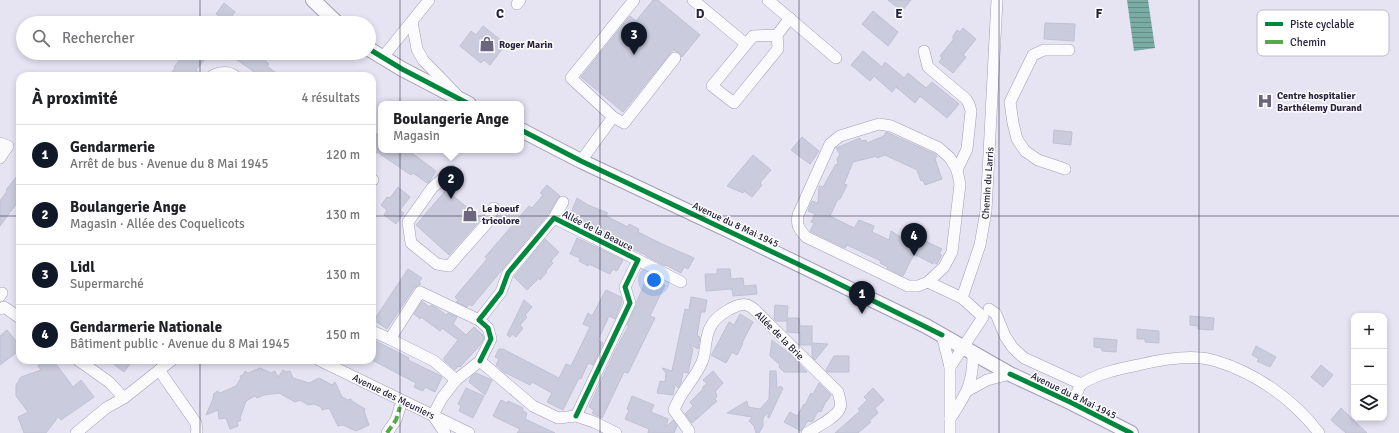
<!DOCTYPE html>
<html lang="fr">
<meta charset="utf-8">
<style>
:root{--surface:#fff;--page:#f2f2f2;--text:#202124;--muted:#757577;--line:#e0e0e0;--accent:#111827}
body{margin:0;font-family:Signika,sans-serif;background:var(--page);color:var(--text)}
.controls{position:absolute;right:12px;bottom:12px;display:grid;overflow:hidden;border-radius:8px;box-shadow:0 2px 6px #0003}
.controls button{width:36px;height:36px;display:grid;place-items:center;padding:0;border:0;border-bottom:1px solid var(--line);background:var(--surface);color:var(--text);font:20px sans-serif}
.you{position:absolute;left:654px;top:280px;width:14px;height:14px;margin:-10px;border:3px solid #fff;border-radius:50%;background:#1a73e8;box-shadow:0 0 0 6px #1a73e833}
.badge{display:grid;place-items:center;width:26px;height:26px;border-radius:50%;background:var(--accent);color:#fff;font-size:13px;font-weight:700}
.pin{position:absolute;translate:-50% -33px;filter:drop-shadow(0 1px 2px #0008)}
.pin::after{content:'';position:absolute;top:21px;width:14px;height:12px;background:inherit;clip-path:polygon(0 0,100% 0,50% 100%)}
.popup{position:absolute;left:378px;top:101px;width:146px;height:52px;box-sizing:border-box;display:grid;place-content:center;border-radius:8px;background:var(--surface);filter:drop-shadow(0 1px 3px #0005);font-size:13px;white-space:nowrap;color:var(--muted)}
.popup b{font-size:15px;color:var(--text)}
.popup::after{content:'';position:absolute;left:50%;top:100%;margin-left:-8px;border:8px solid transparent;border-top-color:var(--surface)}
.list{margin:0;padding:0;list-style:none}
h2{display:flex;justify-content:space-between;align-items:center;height:52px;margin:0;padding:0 16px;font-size:17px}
h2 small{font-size:13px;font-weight:400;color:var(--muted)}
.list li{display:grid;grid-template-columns:26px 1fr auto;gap:12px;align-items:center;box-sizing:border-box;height:60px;padding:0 16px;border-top:1px solid var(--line)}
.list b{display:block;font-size:15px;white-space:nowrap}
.list p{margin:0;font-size:13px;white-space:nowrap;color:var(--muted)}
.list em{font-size:13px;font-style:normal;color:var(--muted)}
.icon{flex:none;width:22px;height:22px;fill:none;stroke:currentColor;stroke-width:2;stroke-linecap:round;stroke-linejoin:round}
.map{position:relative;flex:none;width:1399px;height:433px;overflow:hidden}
.search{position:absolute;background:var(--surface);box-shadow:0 2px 6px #0003;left:16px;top:16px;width:360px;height:44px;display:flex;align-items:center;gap:10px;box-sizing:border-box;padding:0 14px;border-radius:22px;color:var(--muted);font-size:15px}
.panel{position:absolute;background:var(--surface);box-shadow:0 2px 6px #0003;left:16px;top:72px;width:360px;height:292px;border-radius:12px}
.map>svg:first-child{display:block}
</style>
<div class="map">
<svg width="1399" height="433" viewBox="0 0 1399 433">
<defs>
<pattern id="water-rules" width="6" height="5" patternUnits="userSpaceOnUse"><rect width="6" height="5" fill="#7aaca3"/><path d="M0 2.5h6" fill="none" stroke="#648c86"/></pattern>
</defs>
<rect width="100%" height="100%" fill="#e6e3f3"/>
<polygon fill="url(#water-rules)" points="1127,0 1148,0 1155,48 1134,51"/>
<g fill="#cacbdc" stroke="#c0c1d5">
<polygon points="653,0 658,0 700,35 682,57 680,53 673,50 623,112 581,77 630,16 636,21"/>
<polygon points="888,0 911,0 902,11"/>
<polygon points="224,3 235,12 231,17 239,23 213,23 219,16 216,14"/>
<polygon points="873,11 898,32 888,46 862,24"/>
<polygon points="1045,23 1075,24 1074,41 1044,39"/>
<polygon points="483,26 506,44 490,65 484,60 481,63 460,46 471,31 476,35"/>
<polygon points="963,28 976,39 963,55 966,57 953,73 939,62 942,58 940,56 953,40 953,36 957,30 960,32"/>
<polygon points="863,51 882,67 885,62 904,78 908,73 926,88 932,82 959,104 947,118 920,96 915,103 896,87 892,92 874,76 870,81 851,65"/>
<polygon points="185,53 210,53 196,70 203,76 169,76 175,68 174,67"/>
<polygon points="227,53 257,53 269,64 267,66 280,76 260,76"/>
<polygon points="372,130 381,137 381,150 399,150 405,154 408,150 436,171 429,182 427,183 413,173 411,175 377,152 372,160"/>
<polygon points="1054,130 1072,132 1071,145 1053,143"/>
<polygon points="886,132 935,154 937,156 935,159 942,179 925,185 923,180 921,181 917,170 885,155 877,158 877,156 853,162 844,184 847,185 840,199 838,199 830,216 854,228 859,220 874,226 872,232 889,240 891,231 902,238 907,235 910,241 919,238 942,249 939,254 942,255 937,264 933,262 933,264 914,254 903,276 887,268 888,267 880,263 881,261 847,245 845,248 810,231 814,223 811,222 815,214 808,211 812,201 818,203 819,186 823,187 836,164 838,166 837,159 840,154 836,148 860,138 861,141 866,140 867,143 884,136"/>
<polygon points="802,137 819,151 810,164 791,150"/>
<polygon points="753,155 771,170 760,183 762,185 752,197 744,191 743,193 727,186"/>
<polygon points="20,172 20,199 0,226 0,201 7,191 6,190"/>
<polygon points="547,185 560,196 557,199 549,213 472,306 469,304 467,307 456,302 458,300 455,297 487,259 485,257 529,206 532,208 543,195 540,193"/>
<polygon points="398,187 410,197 400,210 404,213 396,224 384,215 387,210 381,205 387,197 390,198"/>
<polygon points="446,190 481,219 449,255 416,225"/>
<polygon points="577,198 588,205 608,213 606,216 628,227 629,224 639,229 638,232 662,244 694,258 688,269 684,267 681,273 666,265 665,266 646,256 646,255 630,248 573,219 575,216 571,213"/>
<polygon points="577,238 623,260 617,271 613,269 610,274 589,264 588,266 579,261 580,258 570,254"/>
<polygon points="545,239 559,252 551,261 553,263 546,271 547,272 540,280 539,278 527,290 514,277"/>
<polygon points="408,269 422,278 419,282 421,284 414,288 387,329 374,320"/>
<polygon points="717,269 730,269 731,279 743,278 744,286 756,285 757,294 733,296 732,289 706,291 705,274 717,274"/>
<polygon points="653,275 660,279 659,282 665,285 650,316 655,318 628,373 624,372 602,418 592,413 594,410 589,407 616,349 629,325 627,325 636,306 637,301 643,287 646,281 648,282"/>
<polygon points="606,290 621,297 622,302 615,319 609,316 598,340 603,343 593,365 588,363 581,379 579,378 563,410 547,402 552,393 532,382 530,385 504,372 496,365 499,359 495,357 499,349 503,349 559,378 566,364 571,366 590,327 583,324 588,313 592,316"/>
<polygon points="691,297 707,300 705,312 701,312 697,336 700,337 698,349 689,344 693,349 688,373 683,372 681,383 678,388 675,384 673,395 657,393 660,381 665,382 666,373 662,368 672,371 685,309 689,310"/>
<polygon points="524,300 532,307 525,315 527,317 520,325 523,328 516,337 512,334 510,337 507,335"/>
<polygon points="422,301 429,307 431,305 437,308 446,315 448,313 457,317 453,324 466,335 474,327 483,335 484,338 481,344 460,367 458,366 455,370 444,360 444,358 458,340 442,328 440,331 421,317 420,319 414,314"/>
<polygon points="775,305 788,306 787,318 799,318 800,326 812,326 812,343 828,344 815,360 812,357 812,345 800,345 800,333 787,332 787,319 787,321 776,321 774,319"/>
<polygon points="740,314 753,322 742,343 743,343 737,355 732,352 726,363 711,355 712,354 729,322 734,325"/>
<polygon points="1190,316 1214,318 1213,330 1198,329 1198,326 1190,325"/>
<polygon points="1137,329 1159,331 1159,343 1145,342 1145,339 1137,339"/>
<polygon points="7,330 20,346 20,350 0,365 0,336"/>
<polygon points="1094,338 1117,340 1116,352 1102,351 1102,348 1094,347"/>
<polygon points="372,339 409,358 408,360 441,376 442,377 435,392 425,387 423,391 418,389 414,387 416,383 372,360"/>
<polygon points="772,340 791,355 807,372 784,372 779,367 780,365 770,356"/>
<polygon points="1256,346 1276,357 1270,367 1257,361 1259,359 1252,355"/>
<polygon points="834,356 849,356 849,372 827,372 826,370"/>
<polygon points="45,360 53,360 73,387 81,380 94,397 61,420 58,417 46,433 24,433 18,417 28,412 16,396 16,385 21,377 41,370 38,366"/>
<polygon points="108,360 133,360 124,372"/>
<polygon points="1321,365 1333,375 1323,387 1311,377"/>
<polygon points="260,368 271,373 275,371 278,377 283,370 286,372 290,371 293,378 309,383 319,378 332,385 335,382 342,397 348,400 351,399 352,401 365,409 364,411 369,425 356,431 343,425 338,426 329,408 322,410 321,407 314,404 308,405 300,400 295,402 279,393 264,395 257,398 255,396 246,401 240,418 241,420 237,422 238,426 230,429 226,418 219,419 218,410 206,415 213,399 214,393 216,393 217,391 220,393 236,386 241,378 240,376 243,375 245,371 248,373"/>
<polygon points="713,371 723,383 715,392 717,394 716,396 717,396 715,399 717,401 692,423 685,414 693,406 690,402 703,389 702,388 707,383 703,380"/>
<polygon points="770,371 776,371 777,389 780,386 783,388 769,418 768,418 768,412 763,418 763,426 759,433 756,433 754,426 749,421 752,417 727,413 747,401 748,407 760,409 769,399"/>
<polygon points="476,373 492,380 485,395 469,382 471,377"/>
<polygon points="819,383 831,395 827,401 826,401 821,412 818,411 813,421 811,422 808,421 801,431 784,422 790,412 797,416 804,404 805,405 811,393 813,394"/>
<polygon points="466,388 484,396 473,418 459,411 461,406 458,404"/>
<polygon points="873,388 884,400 875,408 878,413 869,421 871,422 858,433 835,433 860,411 858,409 867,400 864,397"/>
<polygon points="632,396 654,405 651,412 668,419 666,427 673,420 677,426 674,433 648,433 649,429 625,419 629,410 627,409"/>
<polygon points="501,400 507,403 508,401 523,408 522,410 527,413 525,419 555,433 517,433 520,429 493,416"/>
<polygon points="1341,408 1367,433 1346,433 1331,420"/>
</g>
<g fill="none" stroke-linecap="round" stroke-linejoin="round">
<g stroke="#a39eb2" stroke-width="12">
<g id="minor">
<polyline points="693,0 746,44"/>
<polyline points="768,0 836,58"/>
<polyline points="517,4 520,0"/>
<polyline points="412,22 417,49 423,60 456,94"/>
<polyline points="777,35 753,36 712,86 734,103 778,49 777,35 790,18"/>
<polyline points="924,51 928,67 966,99 969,104 971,111 967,149 957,170"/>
<polyline points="383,57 429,0"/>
<path d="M212 76C218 72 228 71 235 76"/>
<polyline points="613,117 624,123 675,58"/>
<polyline points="0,143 8,146 0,158"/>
<polyline points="581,161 613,117 571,78 634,0"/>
<polyline points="1065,169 1038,160 1025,151 1017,139 1013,123 1010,102 1033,55 1044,50 1069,50"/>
<polyline points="451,171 432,188 408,222 411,243 437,264 449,266 487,223 494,208"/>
<polyline points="372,179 373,180"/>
<polyline points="554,218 563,202"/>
<polyline points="638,260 681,282"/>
<path d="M928 282 944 267 952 252 960 184 957 170 950 158 939 148 891 126 879 124 840 136 830 144 798 215C796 225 799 229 806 237L908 286H918L928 282 962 298"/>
<polyline points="0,296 2,293"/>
<polyline points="0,309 4,307 20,318"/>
<polyline points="989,309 996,314 1005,336 1013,348 1024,358 1081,384"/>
<polyline points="372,331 390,339"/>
<polyline points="942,335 950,367 950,433"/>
<polyline points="78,360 109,382 124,398"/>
<polyline points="319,360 469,433"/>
<polyline points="480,361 491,339 488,328 479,320 501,292 508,273 554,218 638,260 625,287 630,303 576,416"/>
<polyline points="950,367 983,317 962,298 980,245 986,211 997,0"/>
<polyline points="159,370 196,423 197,431 196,433"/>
<polyline points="456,380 434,361 390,339 420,292 479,320"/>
<path d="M1081 384C1099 373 1118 369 1138 365 1159 360 1180 356 1201 358 1206 358 1211 360 1216 361 1256 373 1294 400 1319 433"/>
<polyline points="967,391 987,380 1010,374"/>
<polyline points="1072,403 1081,384"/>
<polyline points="433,415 442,398 456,380 480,361 533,406 558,418 576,416 594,422 616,433"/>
<polyline points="434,417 445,433"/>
<path d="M950 419C966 394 973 385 973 354"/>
<polyline points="76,433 106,408 124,398 172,360"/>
<polyline points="387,433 396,420 400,407"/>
<path d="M688 433 689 431 674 410C680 392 695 379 702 362 707 351 704 337 711 326 715 317 737 302 747 305 750 306 753 308 755 310L838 392C839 397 842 403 840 408 837 417 815 428 807 433"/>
</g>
</g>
<g stroke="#a39eb2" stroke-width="16">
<g id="major">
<polyline points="313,0 337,23"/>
<polyline points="369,49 402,69 469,104"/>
<polyline points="521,130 581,161 732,232 926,326 1010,374 1072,403 1131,433"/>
</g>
</g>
<use href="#minor" stroke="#fbfbfd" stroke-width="11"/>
<use href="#major" stroke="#fbfbfd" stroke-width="14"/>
<polyline stroke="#53aa46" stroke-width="4" stroke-dasharray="8 4" stroke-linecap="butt" points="387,433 396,420 400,407"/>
<g stroke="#fff" stroke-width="8">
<g id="cycleway">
<polyline points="369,49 402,69 469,104"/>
<polyline points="521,130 581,161 823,276 942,335"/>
<polyline points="480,361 491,339 488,328 479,320 501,292 508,273 554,218 638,260 625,287 630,303 576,416"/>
<polyline points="1010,374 1072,403 1131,433"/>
</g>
</g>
<use href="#cycleway" stroke="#00873e" stroke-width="5"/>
</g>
<path fill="none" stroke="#29223e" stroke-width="1" stroke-opacity="0.55" d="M200 0V23M400 0V433M600 0V433M799 0V433M999 0V433M1199 0V433M200 53V76M0 216H20M372 216H1399M200 360V433"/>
<defs>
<g id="shop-bare" transform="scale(1.2)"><path d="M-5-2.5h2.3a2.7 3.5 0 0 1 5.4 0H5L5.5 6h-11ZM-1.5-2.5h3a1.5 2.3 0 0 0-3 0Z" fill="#6b667d" stroke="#fff" stroke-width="2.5" paint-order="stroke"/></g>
<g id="hospital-bare" transform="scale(1.2)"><path d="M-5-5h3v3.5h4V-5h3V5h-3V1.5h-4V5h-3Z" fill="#6b667d" stroke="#fff" stroke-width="2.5" paint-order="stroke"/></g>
</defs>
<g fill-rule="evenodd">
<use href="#shop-bare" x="487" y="44"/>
<use href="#hospital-bare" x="1265" y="101"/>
<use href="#shop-bare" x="470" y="214"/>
</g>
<g text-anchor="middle" stroke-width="3" stroke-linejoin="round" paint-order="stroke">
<g font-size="10" font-weight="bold" fill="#29223e" stroke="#fff" text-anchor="start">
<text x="499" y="48">Roger Marin</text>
<text x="1277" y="99">Centre hospitalier<tspan x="1277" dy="12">Barthélemy Durand</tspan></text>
<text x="482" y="212">Le boeuf<tspan x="482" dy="12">tricolore</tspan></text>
</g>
<g font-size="10" fill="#29223e" stroke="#fff">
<text transform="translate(987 183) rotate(-86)" y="4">Chemin du Larris</text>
<text transform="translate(736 224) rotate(25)" y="4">Avenue du 8 Mai 1945</text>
<text transform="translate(598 230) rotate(27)" y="4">Allée de la Beauce</text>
<text transform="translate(780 335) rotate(45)" y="4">Allée de la Brie</text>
<text transform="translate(1074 395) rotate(26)" y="4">Avenue du 8 Mai 1945</text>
<text transform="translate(394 396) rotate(26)" y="4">Avenue des Meuniers</text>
</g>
</g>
<rect x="1257" y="10" width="132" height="46" rx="6" fill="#fff" stroke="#bfbdc5" stroke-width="1"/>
<rect x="1265" y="22" width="18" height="4" fill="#00873e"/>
<rect x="1265" y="40" width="18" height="4" fill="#53aa46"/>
<g font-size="11" fill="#29223e">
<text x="1290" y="28">Piste cyclable</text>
<text x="1290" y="46">Chemin</text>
</g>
<g font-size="13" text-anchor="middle" font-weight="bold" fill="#29223e" stroke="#fff" stroke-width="3" stroke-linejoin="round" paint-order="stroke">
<text x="500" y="18">C</text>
<text x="700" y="18">D</text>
<text x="899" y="18">E</text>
<text x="1099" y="18">F</text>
</g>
</svg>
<div class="controls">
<button>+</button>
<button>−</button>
<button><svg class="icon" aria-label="layers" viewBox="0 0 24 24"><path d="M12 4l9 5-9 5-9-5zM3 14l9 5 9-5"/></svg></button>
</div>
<div class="you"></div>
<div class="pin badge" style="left:862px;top:314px">1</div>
<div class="pin badge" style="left:451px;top:199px">2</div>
<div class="popup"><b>Boulangerie Ange</b>Magasin</div>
<div class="pin badge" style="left:634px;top:55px">3</div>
<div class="pin badge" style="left:914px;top:256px">4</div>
<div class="search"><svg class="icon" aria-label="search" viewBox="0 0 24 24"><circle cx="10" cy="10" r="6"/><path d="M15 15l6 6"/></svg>Rechercher</div>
<section class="panel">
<h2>À proximité<small>4 résultats</small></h2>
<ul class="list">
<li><span class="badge">1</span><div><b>Gendarmerie</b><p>Arrêt de bus · Avenue du 8 Mai 1945</p></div><em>120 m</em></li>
<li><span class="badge">2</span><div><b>Boulangerie Ange</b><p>Magasin · Allée des Coquelicots</p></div><em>130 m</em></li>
<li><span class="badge">3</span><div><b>Lidl</b><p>Supermarché</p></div><em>130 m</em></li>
<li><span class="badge">4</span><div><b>Gendarmerie Nationale</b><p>Bâtiment public · Avenue du 8 Mai 1945</p></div><em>150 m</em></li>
</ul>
</section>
</div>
